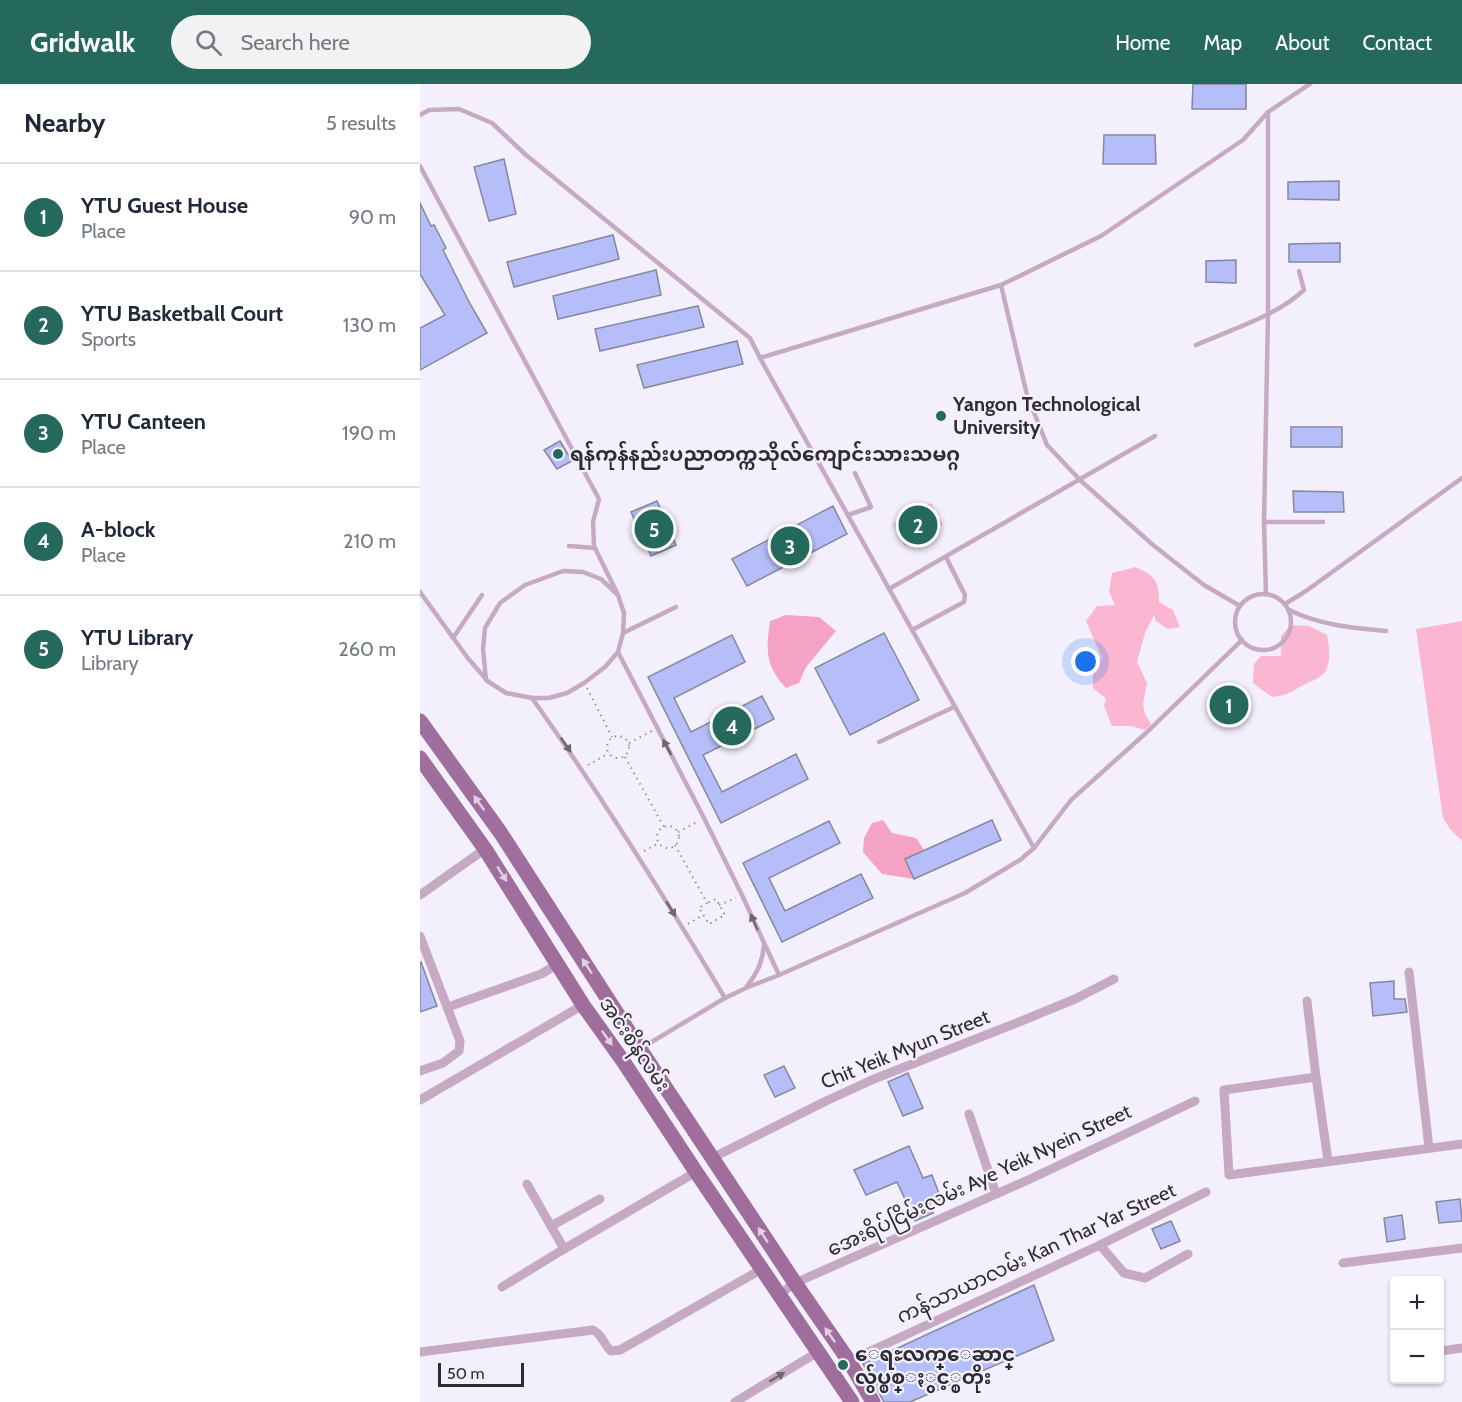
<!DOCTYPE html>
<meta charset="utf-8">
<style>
:root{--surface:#fff;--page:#f2f2f3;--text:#1f2937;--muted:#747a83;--line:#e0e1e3;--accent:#24695b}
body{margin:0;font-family:Cabin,"Noto Sans Myanmar",sans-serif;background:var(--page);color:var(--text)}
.controls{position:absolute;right:18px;bottom:18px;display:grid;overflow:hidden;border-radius:6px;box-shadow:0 2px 4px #0004}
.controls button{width:54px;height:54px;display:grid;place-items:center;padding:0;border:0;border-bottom:2px solid var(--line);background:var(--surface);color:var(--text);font:30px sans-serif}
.scale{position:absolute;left:18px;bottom:15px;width:86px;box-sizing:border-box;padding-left:6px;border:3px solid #2e2b33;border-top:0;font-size:16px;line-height:21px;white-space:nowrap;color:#2e2b33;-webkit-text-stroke:4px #f4effc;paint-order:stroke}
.you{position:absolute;left:666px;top:578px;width:21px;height:21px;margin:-15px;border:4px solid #fff;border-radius:50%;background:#1a73e8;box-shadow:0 0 0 9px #1a73e833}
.badge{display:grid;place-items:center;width:39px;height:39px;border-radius:50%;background:var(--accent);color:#fff;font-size:20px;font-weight:700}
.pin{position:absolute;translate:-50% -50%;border:3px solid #fff;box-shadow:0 2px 6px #0006}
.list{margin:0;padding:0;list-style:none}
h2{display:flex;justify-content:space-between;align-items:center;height:78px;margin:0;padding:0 24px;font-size:26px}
h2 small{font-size:20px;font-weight:400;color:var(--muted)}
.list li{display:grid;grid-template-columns:39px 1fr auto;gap:18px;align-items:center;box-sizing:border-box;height:108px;padding:0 24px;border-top:2px solid var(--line)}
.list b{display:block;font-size:22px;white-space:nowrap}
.list p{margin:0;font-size:20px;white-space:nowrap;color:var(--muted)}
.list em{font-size:20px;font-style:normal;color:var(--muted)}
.icon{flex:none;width:33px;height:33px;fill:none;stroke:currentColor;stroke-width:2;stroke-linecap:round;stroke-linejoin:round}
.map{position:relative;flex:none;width:1042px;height:1318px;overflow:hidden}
header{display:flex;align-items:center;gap:36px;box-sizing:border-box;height:84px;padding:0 30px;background:var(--accent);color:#fff}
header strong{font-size:28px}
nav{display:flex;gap:33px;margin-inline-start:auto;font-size:21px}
.search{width:420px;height:54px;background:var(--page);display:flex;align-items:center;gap:15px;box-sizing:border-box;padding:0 21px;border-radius:33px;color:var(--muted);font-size:22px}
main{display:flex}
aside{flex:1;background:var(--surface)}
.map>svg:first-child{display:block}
</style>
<header>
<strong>Gridwalk</strong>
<div class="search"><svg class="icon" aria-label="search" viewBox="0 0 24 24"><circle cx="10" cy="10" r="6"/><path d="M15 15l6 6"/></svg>Search here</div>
<nav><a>Home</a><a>Map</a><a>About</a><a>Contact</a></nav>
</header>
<main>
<aside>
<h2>Nearby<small>5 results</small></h2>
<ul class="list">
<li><span class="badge">1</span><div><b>YTU Guest House</b><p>Place</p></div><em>90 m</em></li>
<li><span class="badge">2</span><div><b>YTU Basketball Court</b><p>Sports</p></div><em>130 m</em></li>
<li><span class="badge">3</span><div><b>YTU Canteen</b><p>Place</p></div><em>190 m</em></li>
<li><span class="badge">4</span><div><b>A-block</b><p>Place</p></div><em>210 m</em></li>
<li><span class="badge">5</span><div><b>YTU Library</b><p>Library</p></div><em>260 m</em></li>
</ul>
</aside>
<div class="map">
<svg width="1042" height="1318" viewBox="0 0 1042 1318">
<rect width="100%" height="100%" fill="#f4effc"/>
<g fill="#fbb6d1">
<polygon points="511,419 523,441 485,462 473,440"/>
<path d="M716 483C735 492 739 497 739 518L753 526 760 543 748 545 736 537 734 531 725 549 717 578 727 599 723 620 725 630 731 640 725 646 711 642H692L684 622 686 615 673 604V581L682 574 666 537 677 522 695 521 689 508 692 489Z"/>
<polygon points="1042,537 1042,757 1030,745 1023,734 996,545"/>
<path d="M871 541 889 542 907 551C909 562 912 578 904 589 899 595 889 598 883 601 870 609 867 611 852 613L833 599 834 580 841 572H861V552Z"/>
</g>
<g fill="#f5a3c4">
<path d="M366 531 399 533 416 547 386 583 379 599 366 604C345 581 346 566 350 537Z"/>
<polygon points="463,736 472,749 496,754 504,766 485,775 494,795 462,790 443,768 444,754 452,739"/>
</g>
<g fill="#b5bef8" stroke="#85889c" stroke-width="1.5">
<polygon points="773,0 826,0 826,25 772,25"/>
<polygon points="684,51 735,51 736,80 683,80"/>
<polygon points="84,75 96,130 69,137 54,83"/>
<polygon points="919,97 919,116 868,115 868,98"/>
<polygon points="0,119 11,142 14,141 26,164 23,166 49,218 67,249 0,286 0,244 25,231 0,190"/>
<polygon points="193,151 199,175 94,203 87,178"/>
<polygon points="920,159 920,178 869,178 869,160"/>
<polygon points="816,176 816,199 786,198 786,177"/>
<polygon points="236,186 241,211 138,235 133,212"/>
<polygon points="278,222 284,243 180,267 175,245"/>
<polygon points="317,257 323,280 224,304 217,281"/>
<rect x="871" y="343" width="51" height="20"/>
<polygon points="140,357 152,377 137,385 124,366"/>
<polygon points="873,407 923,408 924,428 874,428"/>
<polygon points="237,417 256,461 231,472 211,428"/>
<polygon points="413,422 427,450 327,502 312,475"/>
<polygon points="464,549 499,616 430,651 395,584"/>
<polygon points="312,551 325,578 254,614 271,648 342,612 354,635 283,671 302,708 376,670 388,695 301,739 228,593"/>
<polygon points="815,602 829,618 804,640 790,624"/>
<polygon points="572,736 581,756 494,795 485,775"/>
<polygon points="409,737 420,759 349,794 365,827 441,790 453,814 362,858 323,779"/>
<polygon points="0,878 1,878 17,922 0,928"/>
<polygon points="974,897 974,915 985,915 987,928 953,932 950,899"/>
<polygon points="364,982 375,1004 355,1013 344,991"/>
<polygon points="488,989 503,1024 483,1032 468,998"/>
<polygon points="489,1062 503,1094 512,1091 521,1115 509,1119 513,1129 495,1137 477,1098 446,1111 434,1086"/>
<polygon points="1040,1115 1042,1137 1019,1139 1016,1118"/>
<polygon points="982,1131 985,1155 967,1158 964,1134"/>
<polygon points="751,1137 760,1157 741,1165 732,1145"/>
<polygon points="614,1201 634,1256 490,1318 464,1318 443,1280"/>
</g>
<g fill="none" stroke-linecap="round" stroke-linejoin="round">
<g stroke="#96929c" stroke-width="2" stroke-dasharray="1.5 4.5" stroke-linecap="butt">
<polyline points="167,604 192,653"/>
<circle cx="198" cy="663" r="11"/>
<polyline points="209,659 232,647"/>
<polyline points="205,673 244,743"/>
<polyline points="168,681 189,669"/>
<circle cx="248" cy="753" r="11"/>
<polyline points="258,748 277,738"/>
<polyline points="255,761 287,819 279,824 289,840 305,831 296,815 287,819"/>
<polyline points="224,767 239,759"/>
<polyline points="299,821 316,814"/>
<polyline points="268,840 283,831"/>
</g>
<g stroke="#c6aac4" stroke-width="4.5">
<polyline points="0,31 9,26 39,25 72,39 106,71 330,254 340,274 614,764"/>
<polyline points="0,82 179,415 173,438 174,462 198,511"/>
<polyline points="581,201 607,311 627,361 660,396 733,461 784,501 820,522"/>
<path d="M776 261C812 245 855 233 884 206L879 187"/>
<polyline points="340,274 581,201 681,152 823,56 848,28 890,0"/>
<polyline points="428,431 451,423 435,389"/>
<polyline points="844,438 903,438"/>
<polyline points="149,462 175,464"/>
<polygon points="143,487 163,488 181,495 198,511 204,529 203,549 198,568 185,583 164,599 147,609 129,614 112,614 86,609 66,596 63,565 65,544 80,519 105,501"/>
<polyline points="469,505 735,352"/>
<polyline points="0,508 47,573 65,594"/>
<circle cx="843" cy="538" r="28"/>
<polyline points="846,510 844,438 848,230 848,28"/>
<polyline points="865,520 886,507 1042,394"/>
<path d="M869 526C900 541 932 544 966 547"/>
<polyline points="492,546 544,518 545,511 526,473"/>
<polyline points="203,549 256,523"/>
<polyline points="33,554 62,511"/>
<polyline points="198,568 284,734 322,811 359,891"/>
<path d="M112 614C181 711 244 812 305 914"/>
<polyline points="459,658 534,623"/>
<path d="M327 902C338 889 343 877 344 861"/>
<polyline points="205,975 220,965 305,914 326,904 359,891 545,809 600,776 614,764 651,716 726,649 822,556"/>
</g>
<g stroke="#c6aac4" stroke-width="9">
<polyline points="0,811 65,765"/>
<polyline points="0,852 40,957 39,967 23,979 0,987"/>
<polyline points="989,888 1009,1064"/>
<polyline points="887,917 896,993 908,1077"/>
<polyline points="28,923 121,890 138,880"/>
<polyline points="896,993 804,1006 809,1091 1042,1060"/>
<polyline points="0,1016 163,921"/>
<polyline points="549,1030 576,1110"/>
<polyline points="292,1074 406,1017 454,995 599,938 655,915 694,895"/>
<polyline points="107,1100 144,1165"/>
<polyline points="131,1142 180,1115"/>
<polyline points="680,1161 704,1189 725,1194 768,1170"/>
<polyline points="923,1179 1042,1164"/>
<polyline points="82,1203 139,1168 276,1088"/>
<polyline points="359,1211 375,1199 608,1096 775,1017"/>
<polyline points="1020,1267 1042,1264"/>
<path d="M0 1268 173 1246C182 1250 184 1261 191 1267L200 1266 342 1185"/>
<polyline points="429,1277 680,1161 786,1108"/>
<polyline points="315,1318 398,1268"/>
</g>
<g stroke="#9f6e9c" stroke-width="15">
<polyline points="0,637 80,748 220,965 375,1199 429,1277 453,1318"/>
<polyline points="0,674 65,765 163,921 203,977 276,1088 432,1318"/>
</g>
</g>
<defs><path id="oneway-solid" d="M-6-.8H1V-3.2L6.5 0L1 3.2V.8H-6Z" transform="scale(1.5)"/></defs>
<g fill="#726474">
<use href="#oneway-solid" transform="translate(146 661) rotate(55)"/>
<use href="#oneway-solid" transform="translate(247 663) rotate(-118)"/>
<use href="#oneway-solid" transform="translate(251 825) rotate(58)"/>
<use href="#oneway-solid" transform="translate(334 838) rotate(-114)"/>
<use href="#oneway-solid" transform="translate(357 1293) rotate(-31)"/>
</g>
<g fill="#dfcfe4">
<use href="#oneway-solid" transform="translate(59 719) rotate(-126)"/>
<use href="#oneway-solid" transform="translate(82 790) rotate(58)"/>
<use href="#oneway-solid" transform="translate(167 882) rotate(-123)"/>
<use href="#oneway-solid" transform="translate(187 954) rotate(55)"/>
<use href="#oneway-solid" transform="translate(343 1151) rotate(-123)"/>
<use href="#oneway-solid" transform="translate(410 1251) rotate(-125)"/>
</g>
<g fill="#24695b" stroke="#f4effc" stroke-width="2">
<circle cx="521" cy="332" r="6"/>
<circle cx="138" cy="370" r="6"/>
<circle cx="423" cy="1281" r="6"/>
</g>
<g text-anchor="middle" stroke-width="4.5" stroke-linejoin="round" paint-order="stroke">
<g font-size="20" font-weight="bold" fill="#2e2b33" stroke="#f4effc" text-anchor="start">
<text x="533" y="327">Yangon Technological<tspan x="533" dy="23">University</tspan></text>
<text x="150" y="377">ရန်ကုန်နည်းပညာတက္ကသိုလ်ကျောင်းသားသမဂ္ဂ</text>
<text x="435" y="1277">ေရႊလက္ေဆာင္<tspan x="435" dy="23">လ်ွပ္စစ္ႏွင့္စတိုး</tspan></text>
</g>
<g font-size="20" fill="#2e2b33" stroke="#f4effc">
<text transform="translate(215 960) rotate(56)" y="7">အင်းစိန်လမ်း</text>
<text transform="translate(485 965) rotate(-22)" y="7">Chit Yeik Myun Street</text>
<text transform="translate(559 1096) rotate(-25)" y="7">အေးရိပ်ငြိမ်းလမ်း Aye Yeik Nyein Street</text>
<text transform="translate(616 1169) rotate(-25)" y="7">ကန်သာယာလမ်း Kan Thar Yar Street</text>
</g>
</g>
</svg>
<div class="controls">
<button>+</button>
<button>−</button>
</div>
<div class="scale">50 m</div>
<div class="you"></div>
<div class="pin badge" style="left:809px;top:621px">1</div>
<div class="pin badge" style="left:498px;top:441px">2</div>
<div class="pin badge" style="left:370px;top:462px">3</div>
<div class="pin badge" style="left:312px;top:642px">4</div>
<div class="pin badge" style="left:234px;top:445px">5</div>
</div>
</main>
